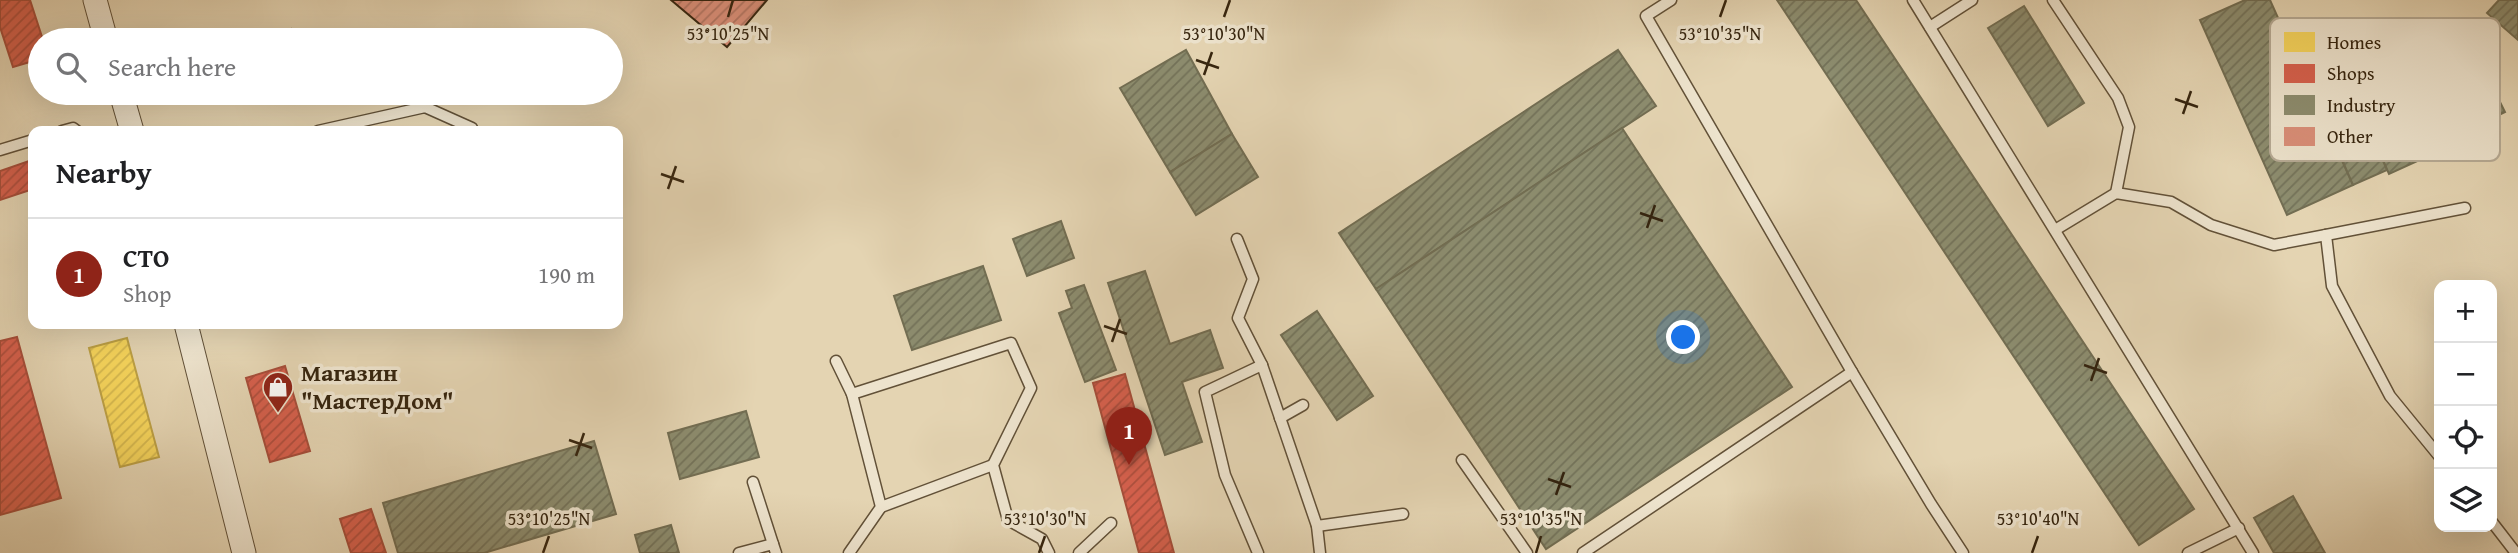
<!DOCTYPE html>
<meta charset="utf-8">
<style>
:root{--surface:#fff;--page:#f6f6f6;--text:#202124;--muted:#757577;--line:#e0e0e0;--accent:#8f2418}
body{margin:0;font-family:"Gentium Book Plus",serif;background:var(--page);color:var(--text)}
.controls{position:absolute;right:21px;bottom:21px;display:grid;overflow:hidden;border-radius:14px;box-shadow:0 7px 28px #0002}
.controls button{width:63px;height:63px;display:grid;place-items:center;padding:0;border:0;border-bottom:2px solid var(--line);background:var(--surface);color:var(--text);font:35px sans-serif}
.you{position:absolute;left:1684px;top:338px;width:24px;height:24px;margin:-18px;border:5px solid #fff;border-radius:50%;background:#1a73e8;box-shadow:0 0 0 10px #1a73e833}
.badge{display:grid;place-items:center;width:46px;height:46px;border-radius:50%;background:var(--accent);color:#fff;font-size:23px;font-weight:700}
.pin{position:absolute;translate:-50% -58px;filter:drop-shadow(0 2px 4px #0008)}
.pin::after{content:'';position:absolute;top:37px;width:24px;height:21px;background:inherit;clip-path:polygon(0 0,100% 0,50% 100%)}
.list{margin:0;padding:0;list-style:none}
h2{display:flex;justify-content:space-between;align-items:center;height:91px;margin:0;padding:0 28px;font-size:30px}
h2 small{font-size:23px;font-weight:400;color:var(--muted)}
.list li{display:grid;grid-template-columns:46px 1fr auto;gap:21px;align-items:center;box-sizing:border-box;height:112px;padding:0 28px;border-top:2px solid var(--line)}
.list b{display:block;font-size:26px;white-space:nowrap}
.list p{margin:0;font-size:23px;white-space:nowrap;color:var(--muted)}
.list em{font-size:23px;font-style:normal;color:var(--muted)}
.icon{flex:none;width:38px;height:38px;fill:none;stroke:currentColor;stroke-width:2;stroke-linecap:round;stroke-linejoin:round}
.map{position:relative;flex:none;width:2518px;height:553px;overflow:hidden}
.search{position:absolute;background:var(--surface);box-shadow:0 7px 28px #0002;left:28px;top:28px;width:595px;height:77px;display:flex;align-items:center;gap:18px;box-sizing:border-box;padding:0 24px;border-radius:38px;color:var(--muted);font-size:26px}
.panel{position:absolute;background:var(--surface);box-shadow:0 7px 28px #0002;left:28px;top:126px;width:595px;height:203px;border-radius:14px}
.map>svg:first-child{display:block}
</style>
<div class="map">
<svg width="2518" height="553" viewBox="0 0 2518 553">
<defs>
<pattern id="homes-hatch" width="6" height="6" patternUnits="userSpaceOnUse" patternTransform="scale(1.75)"><rect width="6" height="6" fill="#f6d55c"/><path d="M-1 1l2-2M0 6l6-6M5 7l2-2" fill="none" stroke="#d4b74f"/></pattern>
<pattern id="shops-hatch" width="6" height="6" patternUnits="userSpaceOnUse" patternTransform="scale(1.75)"><rect width="6" height="6" fill="#d6604d"/><path d="M-1 1l2-2M0 6l6-6M5 7l2-2" fill="none" stroke="#ae4f3e"/></pattern>
<pattern id="industry-hatch" width="6" height="6" patternUnits="userSpaceOnUse" patternTransform="scale(1.75)"><rect width="6" height="6" fill="#8c8c6e"/><path d="M-1 1l2-2M0 6l6-6M5 7l2-2" fill="none" stroke="#737259"/></pattern>
<pattern id="building-hatch" width="6" height="6" patternUnits="userSpaceOnUse" patternTransform="scale(1.75)"><rect width="6" height="6" fill="#d98e78"/><path d="M-1 1l2-2M0 6l6-6M5 7l2-2" fill="none" stroke="#b17461"/></pattern>
</defs>
<rect width="100%" height="100%" fill="#e4d4b2"/>
<filter id="stains"><feTurbulence type="fractalNoise" baseFrequency=".00286" numOctaves="4"/><feColorMatrix values="0 0 0 0 .2 0 0 0 0 .09 0 0 0 0 .02 0 0 0 .5 -.17"/></filter>
<radialGradient id="worn" r=".72"><stop offset=".6" stop-color="#630" stop-opacity="0"/><stop offset="1" stop-color="#630" stop-opacity=".3"/></radialGradient>
<polygon fill="url(#homes-hatch)" stroke="#bca045" stroke-width="2" points="127,338 159,457 120,467 89,348"/>
<g fill="url(#shops-hatch)" stroke="#a64e3a" stroke-width="2">
<polygon points="0,0 30,0 43,40 40,40 40,59 13,67 0,27"/>
<polygon points="29,161 33,173 33,189 0,200 0,171"/>
<polygon points="17,337 61,498 0,515 0,341"/>
<polygon points="285,366 310,451 270,462 246,378"/>
<polygon points="1125,374 1174,553 1139,553 1093,383"/>
<polygon points="371,509 386,553 351,553 340,519"/>
</g>
<g fill="url(#industry-hatch)" stroke="#726d52" stroke-width="2">
<polygon points="1777,0 1856,0 2194,509 2139,545"/>
<polygon points="2245,0 2270,0 2353,185 2287,215 2200,20"/>
<polygon points="2499,0 2518,0 2518,40 2487,13"/>
<polygon points="2024,6 2084,103 2048,126 1988,28"/>
<polygon points="1186,50 1232,134 1170,172 1120,88"/>
<polygon points="1618,50 1656,106 1376,289 1339,233"/>
<polygon points="2495,92 2505,112 2452,138 2442,119"/>
<polygon points="2428,110 2446,148 2389,174 2372,136"/>
<polygon points="1622,128 1792,387 1546,549 1376,289"/>
<polygon points="1232,134 1258,177 1196,215 1170,172"/>
<polygon points="2377,147 2387,170 2353,185 2343,162"/>
<polygon points="1061,221 1074,258 1027,276 1013,239"/>
<polygon points="983,266 1001,320 912,350 894,296"/>
<polygon points="1145,271 1170,344 1210,330 1223,368 1182,382 1202,442 1165,455 1108,283"/>
<polygon points="1084,285 1116,370 1085,382 1059,313 1072,308 1066,291"/>
<polygon points="1317,311 1373,396 1337,420 1281,335"/>
<polygon points="746,411 759,457 680,479 668,433"/>
<polygon points="594,441 616,514 484,553 398,553 383,503"/>
<polygon points="2293,496 2325,553 2274,553 2254,518"/>
<polygon points="671,525 679,553 640,553 635,535"/>
</g>
<g fill="url(#building-hatch)" stroke="#36250f" stroke-width="2">
<polygon points="671,0 767,0 727,47"/>
<polygon points="291,29 295,40 257,40"/>
</g>
<g fill="none" stroke-linecap="round" stroke-linejoin="round">
<g stroke="#625138" stroke-width="13">
<g id="lane">
<polyline points="1671,0 1646,16 1852,372 1931,504 1963,553"/>
<polyline points="1913,0 2253,553"/>
<polyline points="2053,0 2118,98 2129,127 2116,193"/>
<polyline points="1930,27 1972,0"/>
<polyline points="62,131 73,128 77,131"/>
<polyline points="318,131 425,107 472,128"/>
<polyline points="0,150 33,140"/>
<polyline points="2055,230 2116,193 2171,202 2211,225 2274,245 2326,235"/>
<polyline points="1237,239 1253,279 1238,318 1262,365"/>
<polyline points="836,361 852,394 881,507 849,553"/>
<polyline points="852,394 1011,343 1031,388 993,465 1008,520 1042,539 1049,553"/>
<polyline points="1280,418 1303,405"/>
<polyline points="2439,456 2390,396 2332,286 2326,235 2465,208"/>
<polyline points="1462,460 1527,553"/>
<polyline points="753,482 773,544"/>
<polyline points="881,507 993,465"/>
<polyline points="2492,522 2516,553"/>
<polyline points="1317,526 1403,514"/>
<polyline points="739,553 773,544 776,553"/>
<polyline points="1079,553 1111,523"/>
<polyline points="1258,553 1225,475 1205,392 1262,365 1317,526 1320,553"/>
<polyline points="1583,553 1852,372"/>
<polyline points="2188,553 2239,528"/>
</g>
</g>
<g stroke="#625138" stroke-width="25">
<g id="street">
<polyline points="95,0 106,40"/>
<polyline points="121,93 132,131"/>
<polyline points="186,324 244,553"/>
</g>
</g>
<use href="#lane" stroke="#ede3cd" stroke-width="10"/>
<use href="#street" stroke="#ede3cd" stroke-width="23"/>
</g>
<path fill="none" stroke="#36250f" stroke-width="2.5" d="M728 17 733 0M1224 17 1230 0M1720 17 1726 0M1196 60 1219 68M1204 75 1212 52M2175 99 2198 107M2183 114 2191 91M661 174 684 182M668 189 676 166M1640 213 1663 221M1647 228 1655 205M1104 326 1127 334M1112 342 1120 319M2084 365 2107 373M2091 381 2099 358M569 440 592 448M576 456 584 433M1548 479 1571 487M1556 495 1564 472M543 553 549 536M1039 553 1045 536M1536 553 1541 536M2032 553 2038 536"/>
<defs>
<g id="shop-pin" transform="scale(1.575)"><path d="M0 17L-7.5 6A9.5 9.5 0 1 1 7.5 6Z" fill="#8f2418" stroke="#ede3cd"/><path d="M-5-2.5h2.3a2.7 3.5 0 0 1 5.4 0H5L5.5 6h-11ZM-1.5-2.5h3a1.5 2.3 0 0 0-3 0Z" fill="#fff"/></g>
</defs>
<g fill-rule="evenodd">
<use href="#shop-pin" x="278" y="387"/>
</g>
<g text-anchor="middle" stroke-width="7" stroke-linejoin="round" paint-order="stroke">
<g font-size="24" font-weight="bold" fill="#36250f" stroke="#ede3cd" text-anchor="start">
<text x="301" y="381">Магазин<tspan x="301" dy="28">"МастерДом"</tspan></text>
</g>
</g>
<rect x="2270" y="18" width="230" height="143" rx="10" fill="#ede3cd" stroke="#b6aa94" stroke-width="2"/>
<rect x="2284" y="32" width="31" height="20" fill="#f6d55c"/>
<rect x="2284" y="64" width="31" height="19" fill="#d6604d"/>
<rect x="2284" y="95" width="31" height="20" fill="#8c8c6e"/>
<rect x="2284" y="127" width="31" height="19" fill="#d98e78"/>
<g font-size="19" fill="#36250f">
<text x="2327" y="49">Homes</text>
<text x="2327" y="80">Shops</text>
<text x="2327" y="112">Industry</text>
<text x="2327" y="143">Other</text>
</g>
<g font-size="18" text-anchor="middle" fill="#36250f" stroke="#ede3cd" stroke-width="7" stroke-linejoin="round" paint-order="stroke">
<text x="728" y="40">53°10'25"N</text>
<text x="1224" y="40">53°10'30"N</text>
<text x="1720" y="40">53°10'35"N</text>
<text x="549" y="525">53°10'25"N</text>
<text x="1045" y="525">53°10'30"N</text>
<text x="1541" y="525">53°10'35"N</text>
<text x="2038" y="525">53°10'40"N</text>
</g>
<rect width="100%" height="100%" filter="url(#stains)"/>
<rect width="100%" height="100%" fill="url(#worn)"/>
</svg>
<div class="controls">
<button>+</button>
<button>−</button>
<button><svg class="icon" aria-label="locate" viewBox="0 0 24 24"><circle cx="12" cy="12" r="6"/><path d="M12 2v4M12 18v4M2 12h4M18 12h4"/></svg></button>
<button><svg class="icon" aria-label="layers" viewBox="0 0 24 24"><path d="M12 4l9 5-9 5-9-5zM3 14l9 5 9-5"/></svg></button>
</div>
<div class="you"></div>
<div class="pin badge" style="left:1129px;top:465px">1</div>
<div class="search"><svg class="icon" aria-label="search" viewBox="0 0 24 24"><circle cx="10" cy="10" r="6"/><path d="M15 15l6 6"/></svg>Search here</div>
<section class="panel">
<h2>Nearby<small></small></h2>
<ul class="list">
<li><span class="badge">1</span><div><b>СТО</b><p>Shop</p></div><em>190 m</em></li>
</ul>
</section>
</div>
